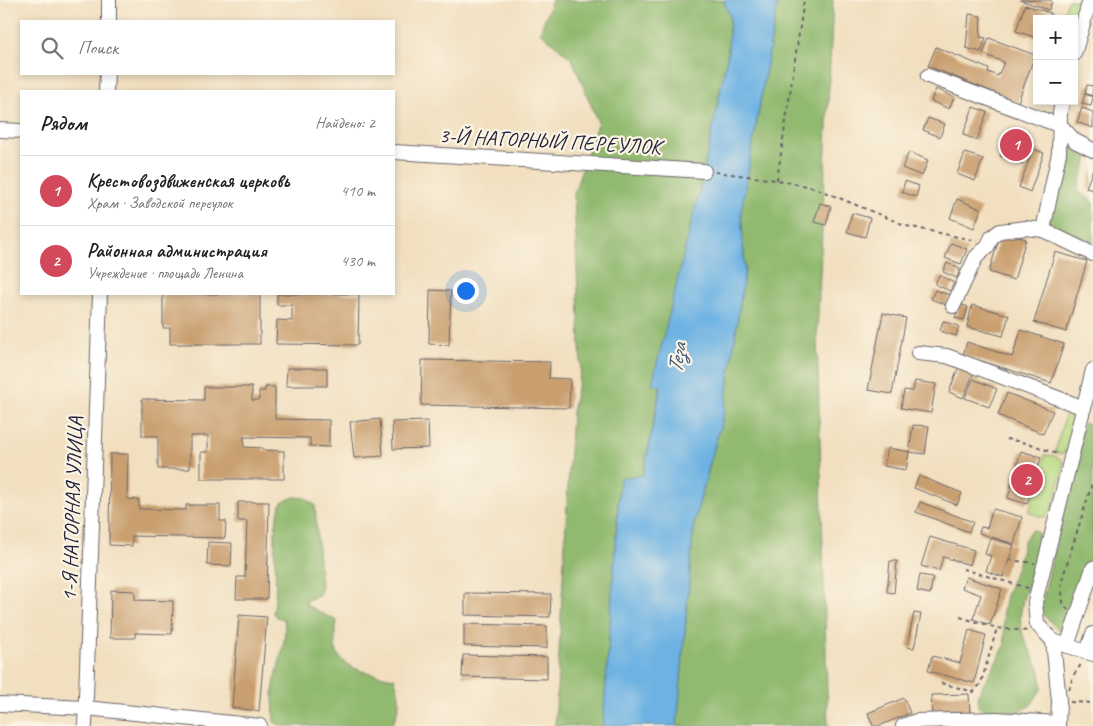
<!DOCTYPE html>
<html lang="ru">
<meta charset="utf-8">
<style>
:root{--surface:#fff;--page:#f2f2f2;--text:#222;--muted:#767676;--line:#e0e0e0;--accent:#d1495b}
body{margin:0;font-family:Caveat,sans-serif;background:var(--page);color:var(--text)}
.controls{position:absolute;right:15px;top:15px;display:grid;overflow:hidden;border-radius:0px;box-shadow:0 2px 8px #0003}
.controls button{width:45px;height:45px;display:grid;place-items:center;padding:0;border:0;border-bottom:1px solid var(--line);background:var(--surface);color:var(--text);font:25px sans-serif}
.you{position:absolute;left:465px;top:290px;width:18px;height:18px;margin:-12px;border:4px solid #fff;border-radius:50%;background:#1a73e8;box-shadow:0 0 0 8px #1a73e833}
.badge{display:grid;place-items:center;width:32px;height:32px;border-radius:50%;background:var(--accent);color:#fff;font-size:16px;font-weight:700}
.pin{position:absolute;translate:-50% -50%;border:2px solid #fff;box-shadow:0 1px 5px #0006}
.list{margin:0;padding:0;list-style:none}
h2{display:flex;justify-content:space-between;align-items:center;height:65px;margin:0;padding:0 20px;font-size:21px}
h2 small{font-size:16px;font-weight:400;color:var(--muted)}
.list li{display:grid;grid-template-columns:32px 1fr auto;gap:15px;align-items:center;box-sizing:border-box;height:70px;padding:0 20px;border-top:1px solid var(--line)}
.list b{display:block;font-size:19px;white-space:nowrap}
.list p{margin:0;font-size:16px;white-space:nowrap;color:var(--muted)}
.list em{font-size:16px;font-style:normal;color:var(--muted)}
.icon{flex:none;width:28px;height:28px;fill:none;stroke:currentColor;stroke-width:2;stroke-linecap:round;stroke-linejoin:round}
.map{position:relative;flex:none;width:1093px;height:726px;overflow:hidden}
.search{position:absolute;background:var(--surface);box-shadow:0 2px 8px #0003;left:20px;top:20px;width:375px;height:55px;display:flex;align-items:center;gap:12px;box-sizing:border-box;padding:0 18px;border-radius:0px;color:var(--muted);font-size:19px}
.panel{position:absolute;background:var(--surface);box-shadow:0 2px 8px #0003;left:20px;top:90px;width:375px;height:205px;border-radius:0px}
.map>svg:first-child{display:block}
</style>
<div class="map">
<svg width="1093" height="726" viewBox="0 0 1093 726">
<rect width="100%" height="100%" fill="#fcf5e5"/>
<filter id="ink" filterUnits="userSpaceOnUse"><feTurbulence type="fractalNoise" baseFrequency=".02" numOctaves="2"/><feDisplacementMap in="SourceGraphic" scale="10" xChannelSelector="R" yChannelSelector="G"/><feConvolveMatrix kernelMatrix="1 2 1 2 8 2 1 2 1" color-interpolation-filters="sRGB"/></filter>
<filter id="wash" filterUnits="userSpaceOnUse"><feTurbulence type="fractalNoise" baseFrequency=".0096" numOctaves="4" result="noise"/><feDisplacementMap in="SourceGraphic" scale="20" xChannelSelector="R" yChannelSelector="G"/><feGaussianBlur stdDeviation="1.12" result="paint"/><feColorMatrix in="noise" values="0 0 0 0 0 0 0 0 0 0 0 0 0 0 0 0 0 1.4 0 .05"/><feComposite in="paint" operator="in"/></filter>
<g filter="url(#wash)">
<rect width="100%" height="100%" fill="#f1dfbf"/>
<g fill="#b7d981" stroke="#6c7e5e">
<polygon points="1068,0 1082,0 1074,25 1074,19 1061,19"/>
<polygon points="1066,412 1076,420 1069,449 1061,454 1055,452"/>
<polygon points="1045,455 1055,456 1062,460 1064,467 1052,509 1045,517 1038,516 1029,512"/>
</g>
<g fill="#91b96f" stroke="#5a6e55">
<polygon points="552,0 723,0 730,16 728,52 704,171 653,383 661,385 643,475 620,478 603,726 555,726 572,412 581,370 574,193 598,122 572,59 540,32"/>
<polygon points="778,0 833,0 817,335 828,726 677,726 694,522 724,412 745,269 741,212"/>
<path d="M1069 147 1084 150 1089 155 1077 191 1093 201V242C1075 241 1058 231 1045 218L1063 153Z"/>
<polygon points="1084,423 1093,425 1093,553 1068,631 1059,630 1040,612"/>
<path d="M294 497 305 498 315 505 321 590 318 596 307 600 306 605 337 621C336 628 334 638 335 645 338 671 374 674 394 678 402 699 400 706 392 726H282L274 722C274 710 272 697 274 685 278 663 288 642 284 619L276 617 273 613C281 576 267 537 282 502Z"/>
<polygon points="1035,530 1040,535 1038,556 1023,599 1020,618 1023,636 1040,671 1042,688 1031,705 1018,712 997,713 978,707 978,694 1005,646 1003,611 1006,596 1018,564 1024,541 1030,531"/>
</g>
<polygon fill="#6db2e3" stroke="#486a8f" points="723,0 778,0 741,212 745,269 724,412 694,522 677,726 603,726 620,478 643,475 661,386 652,384 704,171 728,52 730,16"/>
<g id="blocks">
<g fill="#c99f70">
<polygon points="1020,0 1049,0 1052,1 1049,10"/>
<polygon points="1025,5 1051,13 1049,19 1037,19 1037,38 1016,31"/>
<polygon points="969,14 981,16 980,37 986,38 981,52 966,48"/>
<polygon points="989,38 1035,55 1018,102 928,66 936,47 989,69 988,72 998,76 1004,62 983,54"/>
<polygon points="1087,85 1093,86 1092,96 1085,93"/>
<polygon points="936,89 954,97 949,109 931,101"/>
<polygon points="1085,94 1093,97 1091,106 1082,104"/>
<polygon points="973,107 987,112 977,140 963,135"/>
<polygon points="1082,108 1093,112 1093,128 1077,122"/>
<polygon points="928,118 945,124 940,137 923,130"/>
<polygon points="1009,129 1032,137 1022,164 1000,156"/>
<polygon points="1033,149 1044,153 1030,192 1019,187"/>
<polygon points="909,152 928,160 922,176 902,168"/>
<polygon points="965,153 983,159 975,181 957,174"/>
<polygon points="1093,169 1093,190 1086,188"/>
<polygon points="905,181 919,186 916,197 902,192"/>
<polygon points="957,199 981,209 974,228 950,218"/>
<polygon points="820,203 831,206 826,225 814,222"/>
<polygon points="852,213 870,218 865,237 847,232"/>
<polygon points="1001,232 1026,239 1014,280 989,272"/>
<polygon points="951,243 967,249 961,264 945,258"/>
<polygon points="1055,252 1087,261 1066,332 1034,322"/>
<polygon points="947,263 960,269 957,278 943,272"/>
<polygon points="939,275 954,283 950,291 935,284"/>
<polygon points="430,290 451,291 449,345 429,344"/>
<polygon points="935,290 950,295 946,305 931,299"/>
<polygon points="163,294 260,294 260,344 170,344 170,328 163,328"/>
<polygon points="277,294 359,294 358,345 276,344 277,320 292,321 292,305 277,305"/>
<polygon points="960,304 968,307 964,320 955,318"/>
<polygon points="972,305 1009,315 1003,336 967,327"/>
<polygon points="883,313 906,318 892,394 868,390"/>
<polygon points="943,321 959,326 956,336 940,331"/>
<polygon points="1021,330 1064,344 1051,383 963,355 967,342 1012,357"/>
<polygon points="422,360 550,362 549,378 570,379 569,408 421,405"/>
<polygon points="959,366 974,372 963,398 949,392"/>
<polygon points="287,368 327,368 327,386 286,386"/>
<polygon points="973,379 997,389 989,407 965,398"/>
<polygon points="915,381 936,384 931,413 901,408 904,390 913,391"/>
<polygon points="204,387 252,387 252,400 259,400 259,391 265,391 265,387 275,387 275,419 329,420 329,447 310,446 310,438 244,437 244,447 263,448 263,450 284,451 284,479 201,479 201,452 208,452 208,436 190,436 190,469 158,469 158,436 142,436 142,399 204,400"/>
<polygon points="1007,393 1053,411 1043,434 998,415"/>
<polygon points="380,419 383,456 354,458 350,422"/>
<polygon points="428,421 429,448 393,449 392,422"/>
<polygon points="913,425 929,426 925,454 909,452 906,470 884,466 888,448 909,452"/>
<polygon points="1021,451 1041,457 1027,504 1008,498"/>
<polygon points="110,454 128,454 127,499 139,500 139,509 186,510 186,505 220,505 220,521 226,521 225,538 132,536 132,546 109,545"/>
<polygon points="919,476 962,493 957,505 914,488"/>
<polygon points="238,502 269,502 267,599 236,599 237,577 245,577 247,521 238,521"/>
<polygon points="920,502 973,522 969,532 916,512"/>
<polygon points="993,509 1022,517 1014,544 979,533 981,527 987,528"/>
<polygon points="930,537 974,550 970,565 943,557 939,571 921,566"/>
<polygon points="990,538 1014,545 1003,577 986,571 991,556 985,554"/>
<polygon points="208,542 232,543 231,566 207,565"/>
<polygon points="890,561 897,561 894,593 887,592"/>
<polygon points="920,575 933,577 930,594 917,591"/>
<polygon points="966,577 1002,589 990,625 973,619 981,595 962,588"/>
<polygon points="111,590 135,591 135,600 173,601 172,634 135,633 135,638 110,638"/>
<polygon points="465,593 551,594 550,617 465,615"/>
<polygon points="914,613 921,614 914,648 907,647"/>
<polygon points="239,615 267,617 259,711 232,708"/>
<polygon points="464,624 547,626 547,648 464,646"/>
<polygon points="969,630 986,635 974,683 928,671 932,656 960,663"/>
<polygon points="463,655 547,657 547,679 462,677"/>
<polygon points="969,694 970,714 932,715 931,695"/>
<polygon points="904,698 910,713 879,726 873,726 868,713"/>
</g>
</g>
</g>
<g filter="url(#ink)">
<use href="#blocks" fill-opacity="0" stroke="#6a6469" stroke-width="1"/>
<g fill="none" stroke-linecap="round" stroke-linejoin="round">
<g stroke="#6a6469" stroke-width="16">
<g id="minor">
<polyline points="109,21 109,0"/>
<polyline points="1074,54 1090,0"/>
<polyline points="928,76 1061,126 1075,141 1093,150"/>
<polyline points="106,91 107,74"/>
<polyline points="0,130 21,131"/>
<polyline points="394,152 704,171"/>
<polyline points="1043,230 1059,153 1060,113 1062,101"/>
<polyline points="953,306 976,257 987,247 992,237 1000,231 1026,228 1043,230 1093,254"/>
<polyline points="918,353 947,356 1084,408"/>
<polyline points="1093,370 1035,602 1037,624 1053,641 1093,654"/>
<polyline points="1053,641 1059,701 1058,726"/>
<polyline points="1067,646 1093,568"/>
<polyline points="1087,652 1093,634"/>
<polyline points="0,704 86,708 260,726"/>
<polyline points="85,726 100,294"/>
<polyline points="903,726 916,721 996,719 1058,723"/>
</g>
</g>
<g stroke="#6a6469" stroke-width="2" stroke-dasharray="4 4" stroke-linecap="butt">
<polyline points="715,172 777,180 815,188 907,226 977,241"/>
<polyline points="777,180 804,0"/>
<polyline points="1006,439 1031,444 1059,455"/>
<polyline points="1009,560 1035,563"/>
<polyline points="963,569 1028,588"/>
<polyline points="1068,610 1063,603 1061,583 1093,481"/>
<polyline points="960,617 997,628 1028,631"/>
<polyline points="941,683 974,692 981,683 997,628"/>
<polyline points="1069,690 1073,676 1082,663"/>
<polyline points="1070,702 1093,703"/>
</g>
<use href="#minor" stroke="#fff" stroke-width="14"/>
</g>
</g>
<g text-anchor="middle" stroke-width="4.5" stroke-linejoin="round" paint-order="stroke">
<g font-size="21" fill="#22223b" stroke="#fcf5e5">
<text transform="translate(550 141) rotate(3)" y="7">3-Й НАГОРНЫЙ ПЕРЕУЛОК</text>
<text transform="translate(72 509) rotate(-88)" y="7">1-Я НАГОРНАЯ УЛИЦА</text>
</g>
<g font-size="22" font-style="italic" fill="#3c5476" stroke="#fcf5e5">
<text transform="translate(676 358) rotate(-81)" y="8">Теза</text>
</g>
</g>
</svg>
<div class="controls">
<button>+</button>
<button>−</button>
</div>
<div class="you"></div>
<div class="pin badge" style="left:1016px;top:145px">1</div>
<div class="pin badge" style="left:1027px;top:480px">2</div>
<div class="search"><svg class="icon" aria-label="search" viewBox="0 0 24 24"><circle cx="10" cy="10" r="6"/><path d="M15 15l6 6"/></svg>Поиск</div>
<section class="panel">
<h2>Рядом<small>Найдено: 2</small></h2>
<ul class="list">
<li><span class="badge">1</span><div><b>Крестовоздвиженская церковь</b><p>Храм · Заводской переулок</p></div><em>410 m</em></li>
<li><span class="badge">2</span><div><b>Районная администрация</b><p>Учреждение · площадь Ленина</p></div><em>430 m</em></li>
</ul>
</section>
</div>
